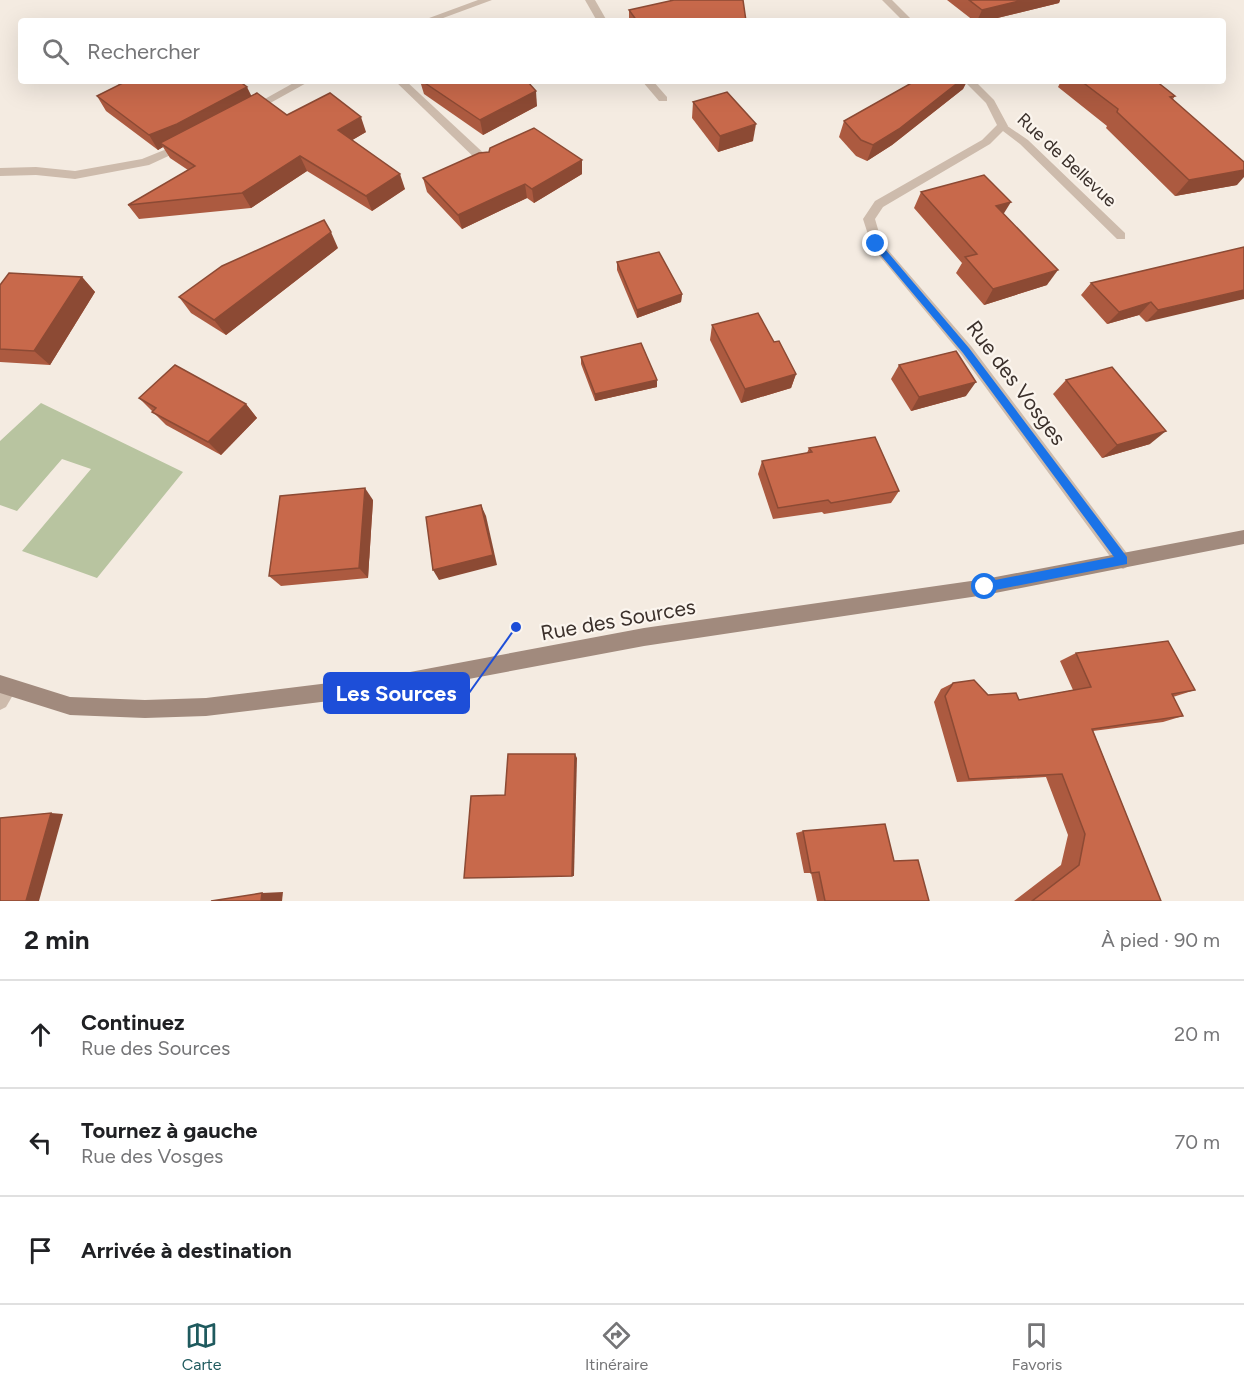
<!DOCTYPE html>
<html lang="fr">
<meta charset="utf-8">
<style>
:root{--surface:#fff;--page:#f6f6f6;--text:#202124;--muted:#757577;--line:#e0e0e0;--accent:#1f5a5e}
body{margin:0;font-family:Figtree,sans-serif;background:var(--page);color:var(--text)}
.stop{position:absolute;width:18px;height:18px;margin:-14px;border:4px solid #1a73e8;border-radius:50%;background:#fff}
.stop.end{background:#1a73e8;border-color:#fff;box-shadow:0 2px 6px #0008}
.list{margin:0;padding:0;list-style:none}
h2{display:flex;justify-content:space-between;align-items:center;height:78px;margin:0;padding:0 24px;font-size:26px}
h2 small{font-size:20px;font-weight:400;color:var(--muted)}
.list li{display:grid;grid-template-columns:39px 1fr auto;gap:18px;align-items:center;box-sizing:border-box;height:108px;padding:0 24px;border-top:2px solid var(--line)}
.list b{display:block;font-size:22px;white-space:nowrap}
.list p{margin:0;font-size:20px;white-space:nowrap;color:var(--muted)}
.list em{font-size:20px;font-style:normal;color:var(--muted)}
.icon{flex:none;width:33px;height:33px;fill:none;stroke:currentColor;stroke-width:2;stroke-linecap:round;stroke-linejoin:round}
.map{position:relative;flex:none;width:1244px;height:901px;overflow:hidden}
.search{position:absolute;background:var(--surface);box-shadow:0 6px 24px #0002;left:18px;right:18px;top:18px;height:66px;display:flex;align-items:center;gap:15px;box-sizing:border-box;padding:0 21px;border-radius:6px;color:var(--muted);font-size:22px}
.sheet{height:402px;background:var(--surface)}
nav{display:flex;justify-content:space-around;align-items:center;box-sizing:border-box;height:84px;border-top:2px solid var(--line);background:var(--surface);font-size:16px;color:var(--muted)}
nav a{display:grid;justify-items:center;gap:3px}
nav .on{color:var(--accent)}
.map>svg:first-child{display:block}
</style>
<div class="map">
<svg width="1244" height="901" viewBox="0 0 1244 901">
<rect width="100%" height="100%" fill="#f4ebe1"/>
<polygon fill="#b8c4a0" points="41,403 183,472 97,578 22,551 91,469 62,459 17,511 0,505 0,441"/>
<g fill="none" stroke-linecap="round" stroke-linejoin="round">
<g fill="#cdbbac" fill-rule="evenodd">
<polygon points="585,0 595,0 607,21 597,21"/>
<polygon points="395,81 406,81 490,159 490,165 482,165"/>
<polygon points="642,81 653,81 667,97 667,101 659,101"/>
<polygon points="1003,123 1028,140 1125,233 1125,239 1117,239 1020,144 999,128 998,126"/>
</g>
<g fill="#cdbbac" fill-rule="evenodd">
<polygon points="478,0 492,0 435,21 421,21"/>
<polygon points="882,0 892,0 913,21 903,21"/>
<polygon points="297,81 310,81 254,112 246,112 245,110"/>
<polygon points="964,81 975,81 994,100 1008,126 990,144 883,207 875,219 882,243 971,346 1129,556 1131,561 1129,566 1123,569 1117,566 961,354 872,247 863,219 875,201 982,140 997,125 986,103"/>
<polygon points="184,142 190,145 188,147 149,165 75,179 36,175 0,176 0,168 36,167 75,171 142,159"/>
<polygon points="8,679 14,682 17,688 6,707 0,710 0,684"/>
</g>
<polygon fill="#a18a7d" fill-rule="evenodd" points="1244,530 1244,544 985,595 644,646 394,693 206,716 145,718 70,715 0,693 0,675 70,697 145,700 206,698 394,675 644,628 985,579"/>
</g>
<g fill="#ac5a40">
<polygon points="947,0 1060,0 1059,3 985,21 974,21"/>
<polygon points="629,10 746,21 629,21"/>
<polygon points="116,81 252,96 287,115 366,132 352,140 405,189 372,211 307,171 251,208 139,219 128,205 188,170 170,158 163,147 158,150 106,111 97,96 119,85"/>
<polygon points="420,81 527,81 537,106 483,135 424,94"/>
<polygon points="915,81 967,81 963,89 892,145 867,161 856,156 839,137 844,121"/>
<polygon points="1061,81 1156,81 1175,96 1173,99 1237,185 1175,196 1106,128 1107,126 1058,87"/>
<polygon points="693,102 753,141 718,152 692,118"/>
<polygon points="582,174 534,203 527,198 462,229 427,192 423,178"/>
<polygon points="921,192 1004,214 1047,285 984,305 956,273 962,263 914,208"/>
<polygon points="1244,247 1146,322 1139,315 1107,324 1081,295 1091,283"/>
<polygon points="338,248 226,335 191,313 179,297"/>
<polygon points="617,262 682,294 681,302 637,318 617,270"/>
<polygon points="82,277 95,292 50,365 0,362 0,285"/>
<polygon points="712,325 796,374 791,388 741,403 710,340"/>
<polygon points="581,357 657,387 595,401 581,364"/>
<polygon points="899,365 966,396 911,411 891,379"/>
<polygon points="1066,380 1150,444 1102,458 1053,394"/>
<polygon points="139,398 246,404 257,418 221,455 166,425"/>
<polygon points="809,448 899,491 891,503 824,514 822,512 773,519 758,474 762,461 807,453"/>
<polygon points="373,500 368,578 281,586 269,576"/>
<polygon points="1076,653 1195,690 1173,697 1183,716 1163,722 1093,731 1161,901 1014,901 1061,865 1068,835 1046,777 957,782 934,702 941,689 953,683 988,695 1019,700 1073,690 1060,661"/>
<polygon points="803,831 929,901 817,901 811,873 804,873 796,833"/>
</g>
<g fill="#8c4a34">
<polygon points="1023,0 1060,0 1059,3 985,21 977,21 982,10"/>
<polygon points="960,81 967,81 963,89 892,145 867,161 873,145"/>
<polygon points="247,87 254,101 160,143 163,147 158,150 149,135"/>
<polygon points="536,91 537,106 483,135 480,120"/>
<polygon points="361,117 366,132 344,145 338,130"/>
<polygon points="756,124 753,141 718,152 720,136"/>
<polygon points="300,156 307,171 251,208 242,193"/>
<polygon points="582,160 582,174 534,203 532,189"/>
<polygon points="1244,170 1244,177 1237,185 1175,196 1189,180"/>
<polygon points="400,174 405,189 372,211 366,196"/>
<polygon points="525,184 527,198 462,229 458,215"/>
<polygon points="1011,202 1001,218 996,206"/>
<polygon points="331,232 338,248 226,335 214,320"/>
<polygon points="1058,270 1047,285 984,305 993,289"/>
<polygon points="82,277 95,292 50,365 34,351"/>
<polygon points="1244,290 1244,299 1146,322 1158,310"/>
<polygon points="682,294 681,302 637,318 637,310"/>
<polygon points="1151,302 1139,315 1107,324 1119,312"/>
<polygon points="796,374 791,388 741,403 745,389"/>
<polygon points="657,380 657,387 595,401 595,394"/>
<polygon points="976,382 966,396 911,411 919,397"/>
<polygon points="246,404 257,418 221,455 208,442"/>
<polygon points="1166,431 1150,444 1102,458 1117,445"/>
<polygon points="365,488 373,500 368,578 359,568"/>
<polygon points="481,505 486,516 497,565 439,580 433,570"/>
<polygon points="575,754 577,758 574,876 572,876"/>
<polygon points="51,813 63,814 39,901 26,901"/>
<polygon points="283,892 282,901 261,901 262,893"/>
</g>
<g fill="#c8694b" stroke="#8c4a34" stroke-width="1.5">
<polygon points="674,0 743,0 746,21 637,21 629,10"/>
<polygon points="969,0 1023,0 982,10"/>
<polygon points="116,81 239,81 247,87 177,124 149,135 97,96 121,84"/>
<polygon points="422,81 527,81 536,91 480,120"/>
<polygon points="915,81 960,81 899,129 873,145 861,140 844,121"/>
<polygon points="1081,81 1156,81 1175,96 1170,97 1244,162 1244,170 1189,180 1117,112 1118,109"/>
<polygon points="727,92 756,124 720,136 693,102"/>
<polygon points="257,93 287,115 330,93 361,117 338,130 400,174 366,196 300,156 242,193 128,205 195,166 160,143"/>
<polygon points="534,128 582,160 532,189 525,184 458,215 423,178 479,153 489,152 490,148"/>
<polygon points="984,175 1011,202 996,206 1058,270 993,289 965,257 977,254 921,192"/>
<polygon points="324,220 331,232 214,320 179,297 222,266"/>
<polygon points="1244,247 1244,290 1158,310 1151,302 1119,312 1091,283"/>
<polygon points="659,252 682,294 637,310 617,262"/>
<polygon points="9,273 82,277 34,351 0,349 0,285"/>
<polygon points="758,313 774,342 779,341 796,374 745,389 712,325"/>
<polygon points="641,343 657,380 595,394 581,357"/>
<polygon points="956,351 976,382 919,397 899,365"/>
<polygon points="175,365 246,404 208,442 152,412 156,408 139,398"/>
<polygon points="1112,367 1166,431 1117,445 1066,380"/>
<polygon points="875,437 899,491 831,503 828,500 778,508 762,461 812,452 809,448"/>
<polygon points="365,488 359,568 269,576 280,496"/>
<polygon points="481,505 493,555 433,570 426,517"/>
<polygon points="1168,641 1195,690 1172,694 1183,716 1092,729 1161,901 1032,901 1079,865 1085,834 1062,774 969,779 945,696 953,683 974,680 988,695 1016,693 1019,700 1091,687 1076,653"/>
<polygon points="508,754 575,754 572,876 464,878 471,796 505,795"/>
<polygon points="51,813 26,901 0,901 0,818"/>
<polygon points="885,824 894,861 918,860 929,901 825,901 819,872 811,873 803,831"/>
<polygon points="262,893 261,901 211,901"/>
</g>
<polygon fill="#1a73e8" points="873,242 879,242 969,348 1127,557 1127,564 985,592 981,590 980,587 985,582 1114,557 963,353 873,246"/>
<g text-anchor="middle" stroke-width="4.5" stroke-linejoin="round" paint-order="stroke">
<g font-size="18" fill="#3b302b" stroke="#fbf5ee">
<text transform="translate(1067 160) rotate(43)" y="6">Rue de Bellevue</text>
</g>
<g font-size="21" fill="#3b302b" stroke="#fbf5ee">
<text transform="translate(1016 383) rotate(53)" y="7">Rue des Vosges</text>
<text transform="translate(618 620) rotate(-10)" y="7">Rue des Sources</text>
</g>
</g>
<path fill="none" stroke="#1d4ed8" stroke-width="2" d="M516 627L469 693"/>
<circle fill="#1d4ed8" stroke="#fbf5ee" stroke-width="2" cx="516" cy="627" r="6"/>
<rect fill="#1d4ed8" stroke="#1d4ed8" stroke-width="2" x="324" y="673" width="145" height="40" rx="6"/>
<g font-size="22" text-anchor="middle" font-weight="bold" fill="#fff">
<text x="396" y="701">Les Sources</text>
</g>
</svg>
<div class="stop" style="left:985px;top:587px"></div>
<div class="stop end" style="left:876px;top:244px"></div>
<div class="search"><svg class="icon" aria-label="search" viewBox="0 0 24 24"><circle cx="10" cy="10" r="6"/><path d="M15 15l6 6"/></svg>Rechercher</div>
</div>
<section class="sheet">
<h2>2 min<small>À pied · 90 m</small></h2>
<ul class="list">
<li><svg class="icon" aria-label="ahead" viewBox="0 0 24 24"><path d="M12 20V5M6 11l6-6 6 6"/></svg><div><b>Continuez</b><p>Rue des Sources</p></div><em>20 m</em></li>
<li><svg class="icon" aria-label="left" viewBox="0 0 24 24"><path d="M17 20v-9H6M10 6l-5 5 5 5"/></svg><div><b>Tournez à gauche</b><p>Rue des Vosges</p></div><em>70 m</em></li>
<li><svg class="icon" aria-label="arrive" viewBox="0 0 24 24"><path d="M6 21V4h12l-3 4 3 4H6"/></svg><div><b>Arrivée à destination</b></div></li>
</ul>
</section>
<nav>
<a class="on"><svg class="icon" aria-label="map" viewBox="0 0 24 24"><path d="M3 6l6-2 6 2 6-2v14l-6 2-6-2-6 2zM9 4v14M15 6v14"/></svg>Carte</a>
<a><svg class="icon" aria-label="directions" viewBox="0 0 24 24"><path d="M12 3l9 9-9 9-9-9zM9 14v-3h6M13 9l2 2-2 2"/></svg>Itinéraire</a>
<a><svg class="icon" aria-label="saved" viewBox="0 0 24 24"><path d="M7 4h10v16l-5-4-5 4z"/></svg>Favoris</a>
</nav>
